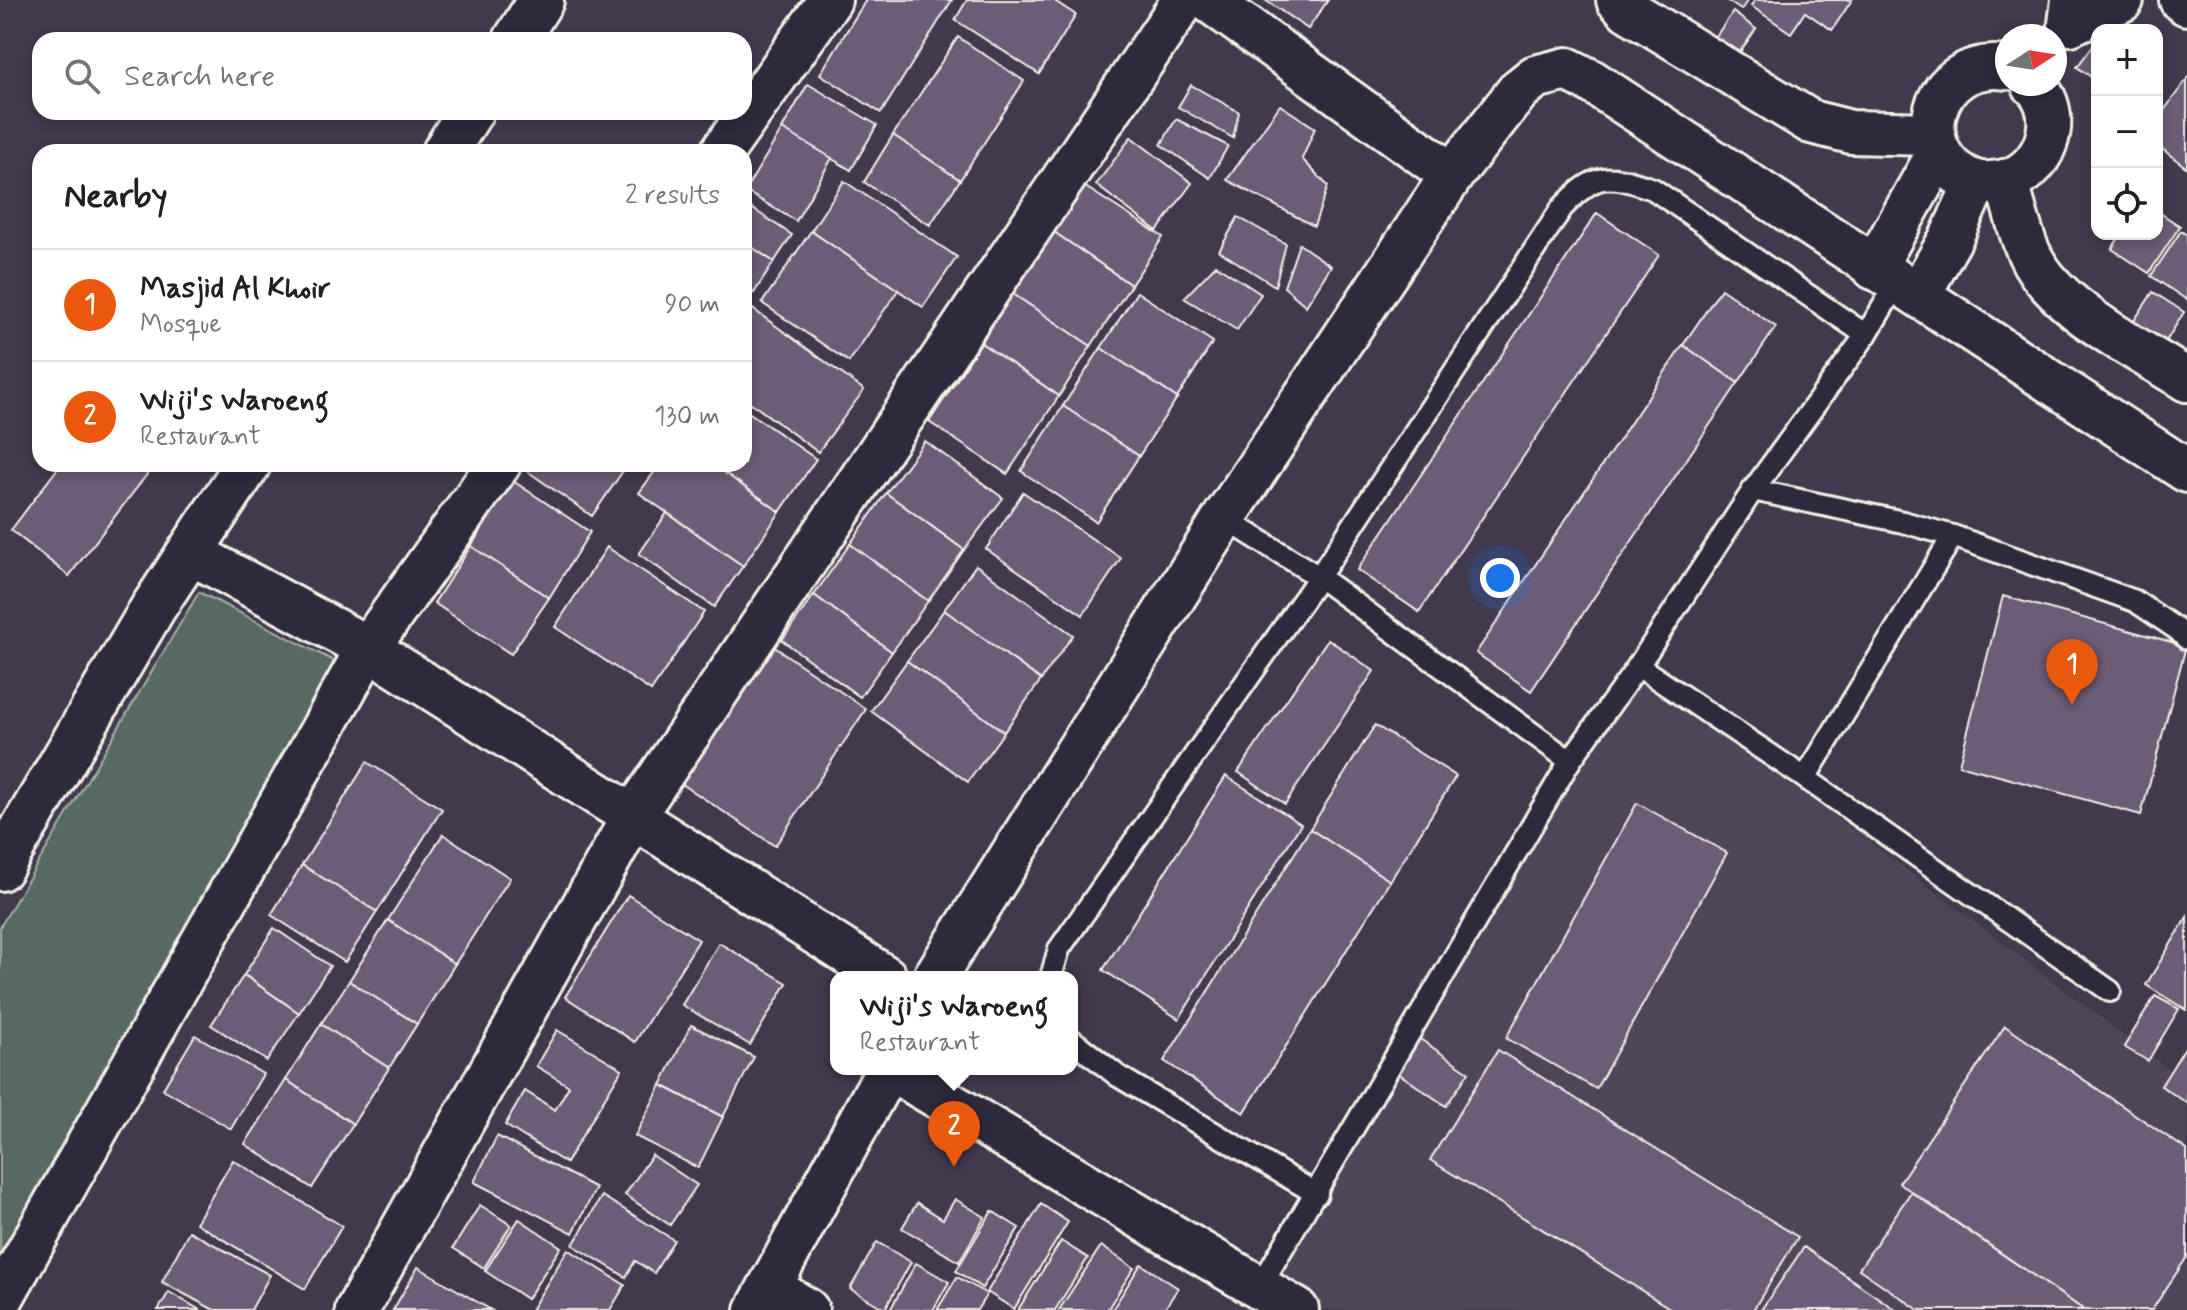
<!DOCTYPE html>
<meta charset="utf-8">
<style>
:root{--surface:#fff;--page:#f6f6f6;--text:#202124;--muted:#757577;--line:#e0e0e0;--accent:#ea580c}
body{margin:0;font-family:Mynerve,sans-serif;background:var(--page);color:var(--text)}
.controls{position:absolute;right:24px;top:24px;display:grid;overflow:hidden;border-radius:16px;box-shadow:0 4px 12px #0003}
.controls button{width:72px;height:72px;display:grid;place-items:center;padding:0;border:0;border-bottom:2px solid var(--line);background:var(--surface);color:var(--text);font:40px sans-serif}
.compass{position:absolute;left:1995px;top:24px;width:72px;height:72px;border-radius:50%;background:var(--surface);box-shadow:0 4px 12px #0003;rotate:78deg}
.you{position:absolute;left:1500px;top:578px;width:28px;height:28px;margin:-20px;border:6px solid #fff;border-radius:50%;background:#1a73e8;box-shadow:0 0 0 12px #1a73e833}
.badge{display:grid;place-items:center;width:52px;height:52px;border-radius:50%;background:var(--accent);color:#fff;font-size:26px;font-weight:700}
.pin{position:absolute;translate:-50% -66px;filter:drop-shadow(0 2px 4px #0008)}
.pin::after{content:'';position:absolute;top:42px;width:28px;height:24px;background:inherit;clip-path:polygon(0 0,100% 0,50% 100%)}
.popup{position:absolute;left:830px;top:971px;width:248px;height:104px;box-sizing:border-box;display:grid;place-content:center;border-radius:16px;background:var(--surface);filter:drop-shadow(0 2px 6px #0005);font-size:26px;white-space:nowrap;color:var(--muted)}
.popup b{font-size:30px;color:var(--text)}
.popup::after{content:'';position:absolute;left:50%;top:100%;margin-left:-16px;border:16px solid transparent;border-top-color:var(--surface)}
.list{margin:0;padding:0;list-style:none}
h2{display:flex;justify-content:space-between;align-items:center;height:104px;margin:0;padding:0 32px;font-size:34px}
h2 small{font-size:26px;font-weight:400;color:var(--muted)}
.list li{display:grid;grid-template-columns:52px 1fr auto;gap:24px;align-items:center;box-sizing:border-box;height:112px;padding:0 32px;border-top:2px solid var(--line)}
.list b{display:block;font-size:30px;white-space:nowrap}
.list p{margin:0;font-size:26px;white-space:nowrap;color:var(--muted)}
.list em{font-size:26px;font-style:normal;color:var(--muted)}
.icon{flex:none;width:44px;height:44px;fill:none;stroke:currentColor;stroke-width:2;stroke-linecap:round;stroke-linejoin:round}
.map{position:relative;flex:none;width:2187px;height:1310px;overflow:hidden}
.search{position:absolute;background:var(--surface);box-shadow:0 4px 12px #0003;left:32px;top:32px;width:720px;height:88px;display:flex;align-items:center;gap:20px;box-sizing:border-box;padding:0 28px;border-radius:24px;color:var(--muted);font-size:30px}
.panel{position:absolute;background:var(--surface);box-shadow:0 4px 12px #0003;left:32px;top:144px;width:720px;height:328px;border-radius:24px}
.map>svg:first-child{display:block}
</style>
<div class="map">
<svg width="2187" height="1310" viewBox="0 0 2187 1310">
<rect width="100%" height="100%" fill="#41394e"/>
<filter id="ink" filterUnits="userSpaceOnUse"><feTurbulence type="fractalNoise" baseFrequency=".0125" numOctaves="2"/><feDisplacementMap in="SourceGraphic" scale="16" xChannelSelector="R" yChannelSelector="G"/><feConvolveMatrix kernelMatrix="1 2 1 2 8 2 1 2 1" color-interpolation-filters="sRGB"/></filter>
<g filter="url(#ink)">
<polygon fill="#4e445a" points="1638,666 2187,1083 2187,1310 1295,1310 1259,1288"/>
<polygon fill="#576a64" stroke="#a6aea6" stroke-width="2" points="199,592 338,663 0,1255 0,927"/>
<g fill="#6c5c77" stroke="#f4f1e8" stroke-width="2">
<polygon points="866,0 952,0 881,113 820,74"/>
<polygon points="967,0 1053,0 1076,15 1039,74 955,20"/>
<polygon points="1265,0 1328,0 1308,29"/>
<polygon points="1726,0 1748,0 1741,10"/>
<polygon points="1755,0 1852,0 1832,30 1805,12 1791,33 1751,6"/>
<polygon points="1733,12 1756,29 1732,63 1709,46"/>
<polygon points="2113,18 2129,30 2104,30"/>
<polygon points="958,37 1024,81 960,180 893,135"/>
<polygon points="2097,40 2097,81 2077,67"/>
<polygon points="2187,79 2187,168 2157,145 2157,120"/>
<polygon points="808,84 877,125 851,170 782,129"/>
<polygon points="1191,85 1239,112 1233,138 1178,107"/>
<polygon points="1280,105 1315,128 1302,159 1328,186 1314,226 1227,180"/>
<polygon points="1176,119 1228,146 1210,178 1161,145"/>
<polygon points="782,129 832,158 796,221 745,191"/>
<polygon points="893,135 960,180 930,225 864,182"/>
<polygon points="1131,137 1192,183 1157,231 1096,185"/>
<polygon points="844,181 957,257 923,307 811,231"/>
<polygon points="1084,186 1163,237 1131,285 1054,232"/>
<polygon points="744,203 792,235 774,262 744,242"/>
<polygon points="2157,211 2180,226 2149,273 2112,249 2121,234 2157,234"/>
<polygon points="1597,213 1659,255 1419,612 1357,570"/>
<polygon points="1238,217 1286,244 1275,286 1219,251"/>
<polygon points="811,231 898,290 849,362 762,303"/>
<polygon points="2181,231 2187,235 2187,300 2151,276"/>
<polygon points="1054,232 1131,285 1091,346 1013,294"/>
<polygon points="744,242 774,262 754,293 744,286"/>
<polygon points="1299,244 1331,266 1306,306 1284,287"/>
<polygon points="1216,265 1261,294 1237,330 1184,298"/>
<polygon points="1721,289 1776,327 1738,383 1683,345"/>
<polygon points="1137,292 1213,342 1177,398 1101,348"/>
<polygon points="2153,292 2184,312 2160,351 2128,330"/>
<polygon points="1013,294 1091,346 1059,396 981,343"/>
<polygon points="750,307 864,390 818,452 744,398 744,316"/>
<polygon points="981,343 1059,396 1007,474 929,422"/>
<polygon points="1683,345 1738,383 1531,691 1476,653"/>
<polygon points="1101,348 1177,398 1139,456 1063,406"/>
<polygon points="1063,406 1139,456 1096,522 1021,471"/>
<polygon points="744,409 816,459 780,512 712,464 744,464"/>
<polygon points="925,441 1003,498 964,550 886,493"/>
<polygon points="61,464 155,464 69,576 11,530"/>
<polygon points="532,464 612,464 623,471 592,516 527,471"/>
<polygon points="660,464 712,464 780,512 743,566 639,493"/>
<polygon points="513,481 590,532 549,598 471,546"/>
<polygon points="1023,492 1121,558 1083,615 986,549"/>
<polygon points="886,493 964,550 928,601 850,544"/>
<polygon points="667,513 743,566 714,607 639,554"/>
<polygon points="850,544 928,601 892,652 814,595"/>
<polygon points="471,546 549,598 511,654 434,603"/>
<polygon points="607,547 704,612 651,691 555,627"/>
<polygon points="976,565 1073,635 1041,680 944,610"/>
<polygon points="814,595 892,652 860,697 782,640"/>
<polygon points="2003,596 2186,646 2141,815 1959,765"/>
<polygon points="944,610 1041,680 1004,732 907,661"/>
<polygon points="1328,639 1374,671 1285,804 1238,772"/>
<polygon points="773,646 866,709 775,846 682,784"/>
<polygon points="907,661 1004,732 968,782 871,711"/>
<polygon points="1375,725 1456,776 1390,881 1310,829"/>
<polygon points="367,762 442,809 377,912 302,865"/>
<polygon points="1226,776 1301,824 1179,1019 1103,970"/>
<polygon points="1637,803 1727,853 1596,1089 1506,1038"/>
<polygon points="1310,829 1390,881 1244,1113 1164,1061"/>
<polygon points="443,834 510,878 455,964 388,920"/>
<polygon points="302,865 377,912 345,962 271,915"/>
<polygon points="628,895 699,940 635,1042 565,997"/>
<polygon points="2187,917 2187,1008 2186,1010 2146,985"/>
<polygon points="388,920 455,964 417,1024 349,981"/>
<polygon points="274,928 330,966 299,1013 244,975"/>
<polygon points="719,943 787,983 750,1045 682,1005"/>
<polygon points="244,975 299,1013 267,1061 211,1025"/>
<polygon points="349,981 417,1024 389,1068 321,1024"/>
<polygon points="2155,996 2179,1009 2148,1061 2124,1047"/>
<polygon points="321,1024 389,1068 353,1124 286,1080"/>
<polygon points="691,1025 754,1057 723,1117 661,1085"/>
<polygon points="2005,1026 2187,1150 2187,1257 2152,1310 2084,1310 1899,1183"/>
<polygon points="557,1030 622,1069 566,1163 505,1125 525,1091 555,1110 569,1086 536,1066"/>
<polygon points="195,1035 263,1074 231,1129 163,1089"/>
<polygon points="1420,1039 1469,1072 1446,1106 1398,1073"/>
<polygon points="2187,1044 2187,1103 2161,1086"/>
<polygon points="1498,1050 1798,1237 1753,1310 1673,1310 1430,1160"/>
<polygon points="286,1080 353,1124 312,1188 245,1144"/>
<polygon points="661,1085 723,1117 698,1168 635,1136"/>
<polygon points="497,1136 596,1188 573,1233 474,1182"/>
<polygon points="652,1155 697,1185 670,1225 625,1195"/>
<polygon points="233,1160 342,1226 305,1289 196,1223"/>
<polygon points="1911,1192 2084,1310 1919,1310 1859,1269"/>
<polygon points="602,1196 674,1240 654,1273 635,1261 626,1277 573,1245"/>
<polygon points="955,1199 985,1217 959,1262 902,1228 917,1203 943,1219"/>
<polygon points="1041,1204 1068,1222 1014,1309 987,1292"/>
<polygon points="480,1205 511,1225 484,1268 453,1248"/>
<polygon points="992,1211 1019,1228 982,1288 956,1271"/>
<polygon points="519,1219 561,1247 527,1299 485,1271"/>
<polygon points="189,1231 270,1275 251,1310 214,1310 162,1282"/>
<polygon points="1061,1241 1088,1258 1055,1310 1018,1310"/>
<polygon points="877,1242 911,1262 885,1309 850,1289"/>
<polygon points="1101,1246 1134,1268 1107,1310 1059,1310"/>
<polygon points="1804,1247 1896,1310 1761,1310"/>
<polygon points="568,1249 625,1285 610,1310 531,1310"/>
<polygon points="916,1263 949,1282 933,1310 890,1310"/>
<polygon points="1141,1264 1178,1288 1164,1310 1112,1310"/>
<polygon points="418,1267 491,1310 393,1310"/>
<polygon points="957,1277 987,1294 977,1310 937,1310"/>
<polygon points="169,1292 200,1310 158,1310"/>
</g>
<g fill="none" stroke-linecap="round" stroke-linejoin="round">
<g stroke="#f4f1e8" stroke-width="26">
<g id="lane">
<polyline points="1753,490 1903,522 1953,536 2135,601 2178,630 2187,639"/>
<polyline points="1224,518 1319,577 1570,761"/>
<polyline points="1638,666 1805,778 2110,991"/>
<polyline points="1805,778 1953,536"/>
<path d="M1051 977 1059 949 1319 577 1562 208C1596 172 1607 173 1653 189L1866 335"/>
<polyline points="1072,1040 1118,1076 1317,1194"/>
<polyline points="1259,1288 1570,761 1638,666 1753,490 1866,335 1897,283"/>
</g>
</g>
<g stroke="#f4f1e8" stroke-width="48">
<g id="street">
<polyline points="1208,0 1452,175"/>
<polyline points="1618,0 1628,10 1811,122 1851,132 1933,134"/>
<polyline points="2073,0 2070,24 2122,0"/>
<polyline points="2181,0 2187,4"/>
<path d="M2007 68C1931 56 1903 156 1975 182 1983 184 1992 183 1999 182 2044 177 2067 115 2033 84"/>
<polyline points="722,152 830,0"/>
<path d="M2006 181C2014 205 2019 231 2029 253 2053 308 2137 348 2187 380"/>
<polyline points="1874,268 1939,152"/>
<polyline points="1919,294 1951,238 1976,182"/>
<polyline points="191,553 368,648 885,977"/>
<polyline points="935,977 1224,518 1452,175 1519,90 1535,77 1567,69 1591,81 2187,471"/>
<polyline points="891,1069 1297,1310"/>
<polyline points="771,1288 807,1310"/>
<polyline points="0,1301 368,648 499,464"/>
<polyline points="357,1310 634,815 1184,0"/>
<polyline points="757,1310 888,1069"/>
</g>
</g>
<g stroke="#f4f1e8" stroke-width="50">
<g id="secondary">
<polyline points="516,40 541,0"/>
<polyline points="445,152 470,112"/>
<polyline points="0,868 153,608 248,464"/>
</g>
</g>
<use href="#lane" stroke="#2f2a3d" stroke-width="20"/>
<use href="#street" stroke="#2f2a3d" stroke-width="42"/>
<use href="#secondary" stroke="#2f2a3d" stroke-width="44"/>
</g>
</g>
</svg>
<div class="controls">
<button>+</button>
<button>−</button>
<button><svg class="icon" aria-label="locate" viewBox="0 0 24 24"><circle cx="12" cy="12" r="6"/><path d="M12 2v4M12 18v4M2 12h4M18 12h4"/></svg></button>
</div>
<svg class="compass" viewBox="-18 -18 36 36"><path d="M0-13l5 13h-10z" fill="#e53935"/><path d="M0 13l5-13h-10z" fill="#757577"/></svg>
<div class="you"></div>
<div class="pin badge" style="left:2072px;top:705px">1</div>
<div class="pin badge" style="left:954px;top:1167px">2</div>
<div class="popup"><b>Wiji's Waroeng</b>Restaurant</div>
<div class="search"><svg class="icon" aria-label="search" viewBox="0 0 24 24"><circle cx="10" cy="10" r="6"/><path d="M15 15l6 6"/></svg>Search here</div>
<section class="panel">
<h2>Nearby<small>2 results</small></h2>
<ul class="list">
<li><span class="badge">1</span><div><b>Masjid Al Khoir</b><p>Mosque</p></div><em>90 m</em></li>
<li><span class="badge">2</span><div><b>Wiji's Waroeng</b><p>Restaurant</p></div><em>130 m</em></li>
</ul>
</section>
</div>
